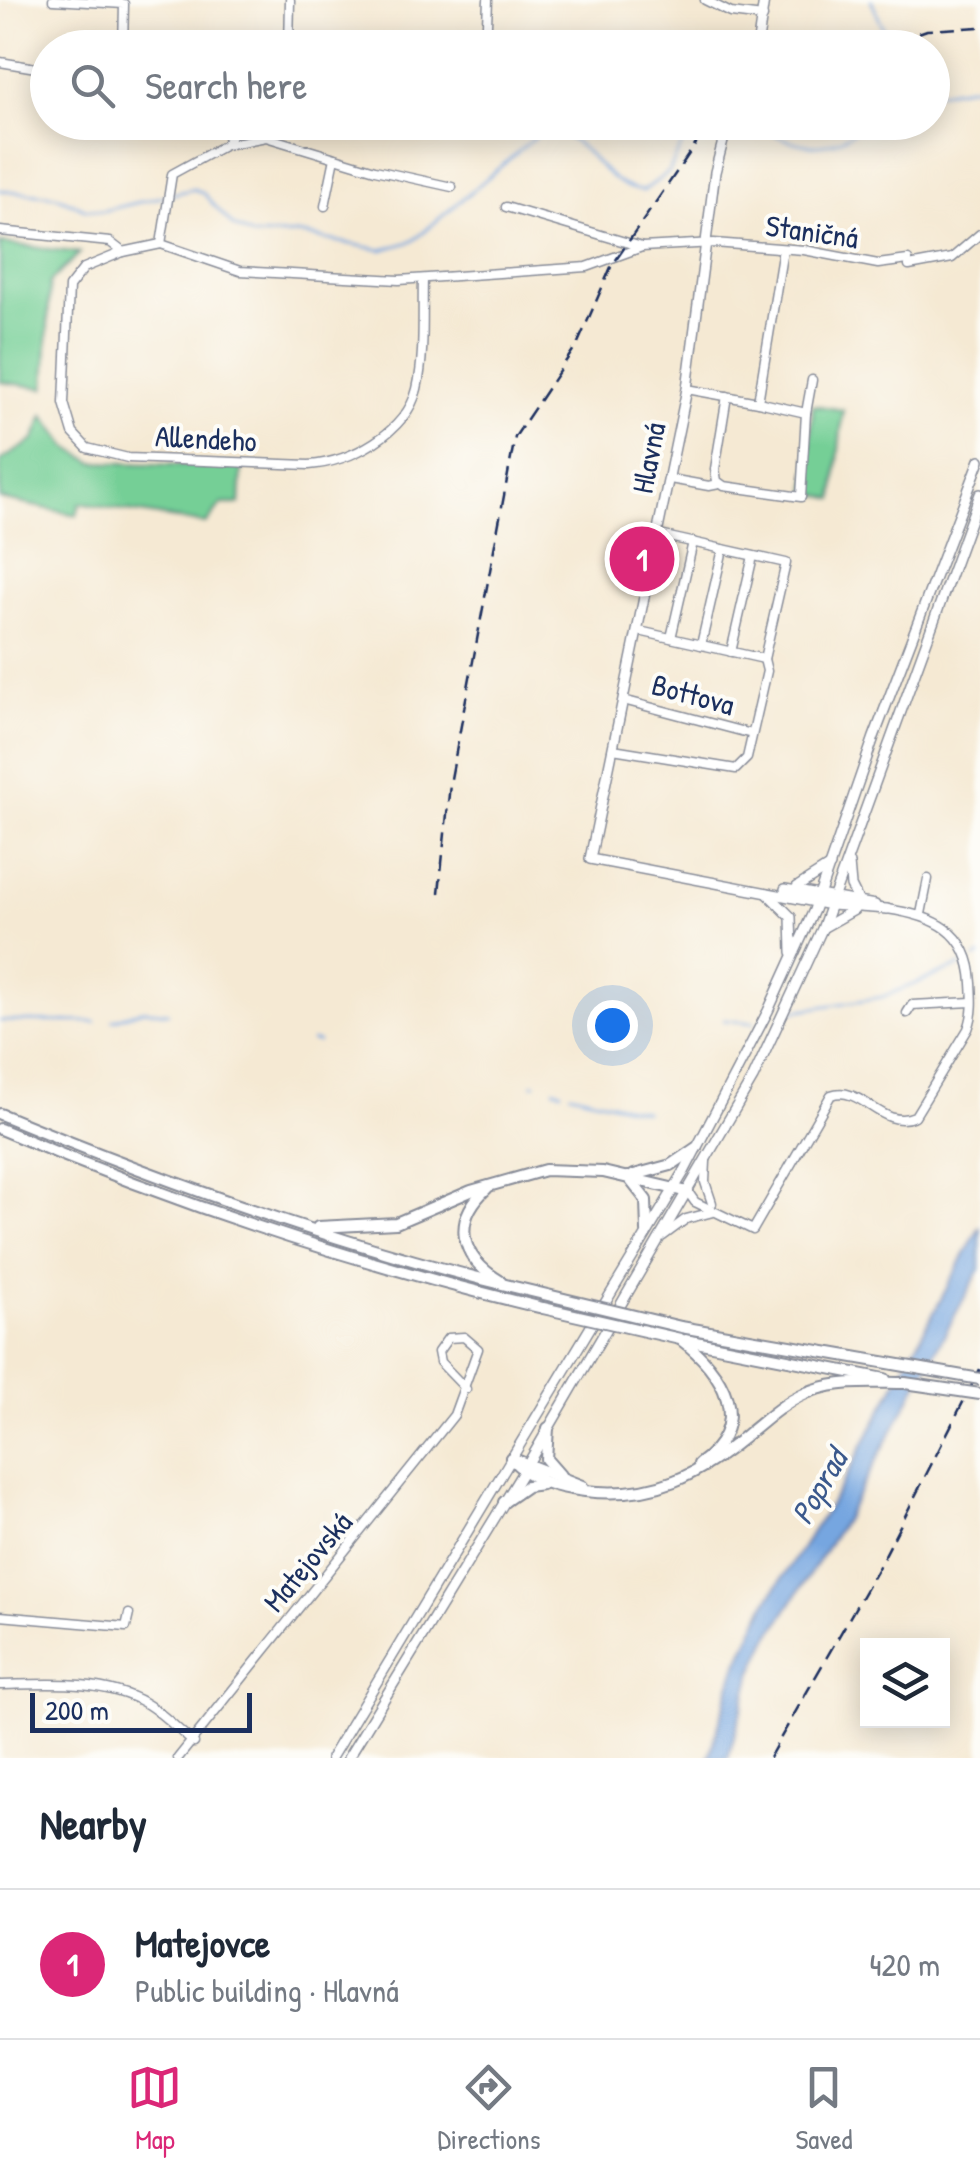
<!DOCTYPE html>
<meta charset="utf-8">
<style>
:root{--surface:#fff;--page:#f2f2f3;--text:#1f2937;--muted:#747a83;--line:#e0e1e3;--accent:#db2777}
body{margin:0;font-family:"Patrick Hand",sans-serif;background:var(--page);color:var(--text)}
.controls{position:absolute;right:30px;bottom:30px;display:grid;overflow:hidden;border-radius:0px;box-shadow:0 5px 25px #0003}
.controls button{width:90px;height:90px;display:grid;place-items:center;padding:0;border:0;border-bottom:2px solid var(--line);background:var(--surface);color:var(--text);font:50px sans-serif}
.scale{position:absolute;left:30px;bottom:25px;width:222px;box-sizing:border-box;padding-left:10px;border:5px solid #1b2f5e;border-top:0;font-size:28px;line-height:35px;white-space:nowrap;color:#1b2f5e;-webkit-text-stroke:8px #fdfcf7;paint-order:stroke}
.you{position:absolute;left:612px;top:1025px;width:35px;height:35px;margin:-25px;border:8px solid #fff;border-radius:50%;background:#1a73e8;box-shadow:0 0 0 15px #1a73e833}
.badge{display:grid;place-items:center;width:65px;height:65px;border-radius:50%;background:var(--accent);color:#fff;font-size:32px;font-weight:700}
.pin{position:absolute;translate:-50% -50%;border:5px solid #fff;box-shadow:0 2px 10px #0006}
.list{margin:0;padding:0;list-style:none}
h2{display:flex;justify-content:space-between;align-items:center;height:130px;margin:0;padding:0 40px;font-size:42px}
h2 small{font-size:32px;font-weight:400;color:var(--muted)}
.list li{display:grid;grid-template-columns:65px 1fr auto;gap:30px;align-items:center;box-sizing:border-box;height:150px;padding:0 40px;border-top:2px solid var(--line)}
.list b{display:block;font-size:38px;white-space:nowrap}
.list p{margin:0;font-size:32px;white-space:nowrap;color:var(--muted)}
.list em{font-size:32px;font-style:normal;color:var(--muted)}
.icon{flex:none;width:55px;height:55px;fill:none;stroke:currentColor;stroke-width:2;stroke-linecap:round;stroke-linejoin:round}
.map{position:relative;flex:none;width:980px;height:1758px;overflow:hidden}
.search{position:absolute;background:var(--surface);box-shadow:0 5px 25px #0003;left:30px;right:30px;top:30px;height:110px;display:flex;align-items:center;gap:25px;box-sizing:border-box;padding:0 35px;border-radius:55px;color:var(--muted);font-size:38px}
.sheet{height:280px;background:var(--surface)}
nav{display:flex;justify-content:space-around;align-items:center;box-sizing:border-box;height:140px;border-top:2px solid var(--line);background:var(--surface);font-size:28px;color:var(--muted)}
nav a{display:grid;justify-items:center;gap:5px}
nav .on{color:var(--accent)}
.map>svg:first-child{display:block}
</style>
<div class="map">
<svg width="980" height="1758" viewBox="0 0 980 1758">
<rect width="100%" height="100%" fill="#fdfcf7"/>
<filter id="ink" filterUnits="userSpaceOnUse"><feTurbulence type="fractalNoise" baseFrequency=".01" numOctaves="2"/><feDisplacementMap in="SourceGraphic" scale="20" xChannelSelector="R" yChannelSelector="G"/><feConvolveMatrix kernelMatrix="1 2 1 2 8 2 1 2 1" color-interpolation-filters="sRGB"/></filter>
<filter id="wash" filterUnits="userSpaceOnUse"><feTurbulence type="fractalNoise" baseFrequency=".0048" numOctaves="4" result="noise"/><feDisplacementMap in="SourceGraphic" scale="40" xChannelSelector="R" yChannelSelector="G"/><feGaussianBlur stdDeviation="2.25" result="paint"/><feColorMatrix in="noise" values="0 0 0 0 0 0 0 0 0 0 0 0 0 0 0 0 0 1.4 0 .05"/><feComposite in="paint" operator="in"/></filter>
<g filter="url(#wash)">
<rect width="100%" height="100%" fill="#f5e9d3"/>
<g fill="#74cf96" stroke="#487f7a" stroke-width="2.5">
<polygon points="0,243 80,253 50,282 45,388 0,382"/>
<polygon points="813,405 843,410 834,499 807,492"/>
<polygon points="44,415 68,447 93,462 242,467 240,504 222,504 206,524 80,503 77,515 0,499 0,461 34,440"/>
</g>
<polygon fill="#76a6e0" stroke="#486a9f" stroke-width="2.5" points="980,1226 980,1269 844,1520 767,1641 752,1674 728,1758 709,1758 735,1670 765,1605 839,1490"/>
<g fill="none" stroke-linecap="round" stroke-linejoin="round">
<g stroke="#76a6e0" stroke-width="2.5">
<polyline points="871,0 892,48"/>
<polyline points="932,93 980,85"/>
<path d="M748 122C795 145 822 160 867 122"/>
<path d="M0 190 56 196 85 209 102 211 194 189 203 193 233 226 253 236 298 234 382 250 413 241 540 133C586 126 599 188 643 191L669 172 693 122"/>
<polyline points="975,959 980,956"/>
<polyline points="794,1011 882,997 960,966"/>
<polyline points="113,1020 143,1010 168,1013"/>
<polyline points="724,1020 754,1023"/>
<polyline points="0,1021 96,1022"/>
<polyline points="312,1041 318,1042"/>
<polyline points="532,1084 535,1084"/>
<polyline points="554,1089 561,1091"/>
<polyline points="570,1093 645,1111"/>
</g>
</g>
</g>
<g filter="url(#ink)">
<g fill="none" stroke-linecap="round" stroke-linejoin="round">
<g stroke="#888c98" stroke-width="11">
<g id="minor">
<polyline points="53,0 124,4 123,48"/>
<polyline points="705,0 731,13 763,17"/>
<polyline points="289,48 290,0"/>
<polyline points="486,48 488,0"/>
<polyline points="0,62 48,70"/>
<polyline points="250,122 265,136"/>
<polyline points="225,145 240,122"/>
<polyline points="325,206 335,158"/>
<polyline points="506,207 642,247 714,243 804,250 878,264 908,260"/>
<polyline points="0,231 110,242 123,252 161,244 240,271 399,280 587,267 642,247"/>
<polyline points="161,244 172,174 225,145 266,137 375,170 452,187"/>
<path d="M123 252 84 268 69 287 64 403 73 433 87 448 128 458 309 465C350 462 406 433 417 389 425 355 422 314 423 279"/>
<polyline points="909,266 952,258 980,234"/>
<polyline points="687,389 758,402"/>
<polyline points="727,396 715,469 717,481 724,486 801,497 806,413 758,402 783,249"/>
<polyline points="806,413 812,380"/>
<polyline points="670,479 709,486 719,484"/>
<polyline points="639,631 764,659"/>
<polyline points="671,638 693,542"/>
<polyline points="701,645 723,549"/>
<polyline points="731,652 753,556"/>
<polyline points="623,700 752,734"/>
<polyline points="613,749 736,769 747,758 767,671 764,659 786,563 660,535"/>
<polyline points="921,914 928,879"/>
<polyline points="907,1013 912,1005 972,1002"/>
<polyline points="706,1161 705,1182 712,1203"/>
<path d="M688 1192 695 1202 753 1230 831 1095C862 1084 881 1131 915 1116L968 1029C974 1014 973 999 972 983 969 930 934 916 887 909"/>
<polyline points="663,1236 686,1219 713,1212"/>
<polyline points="0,1616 126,1627 129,1614"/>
<path d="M0 1685C47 1684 103 1679 145 1703 163 1713 178 1730 194 1743"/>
<polyline points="178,1758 454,1415 478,1349 464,1337 448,1338 438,1352 440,1362 466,1389"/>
</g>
</g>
<g stroke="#888c98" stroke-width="12">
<g id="major">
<polyline points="757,48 764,0"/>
<polyline points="728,122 715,172 687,389 590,859 831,905 887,909"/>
<polyline points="849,864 851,886 858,900"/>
<polyline points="797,887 830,866"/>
<polyline points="785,889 875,905"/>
<polyline points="767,893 791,917 792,952"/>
<polyline points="824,927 854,910"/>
<polyline points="331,1758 684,1172 768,1011 814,910 874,737 980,460"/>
<polyline points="348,1758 529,1462 753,1078 822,929 980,494"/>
</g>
</g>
<g stroke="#888c98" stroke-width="14">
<g id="highway">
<path d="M0 1114C165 1182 336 1244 510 1286"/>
<path d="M0 1129C176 1204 357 1264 543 1308"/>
<polyline points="634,1175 671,1165 696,1148"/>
<polyline points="628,1177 646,1200 647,1231"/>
<path d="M487 1188C451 1221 460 1257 500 1281"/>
<polyline points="318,1227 396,1223 471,1191 545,1170 603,1172 688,1192"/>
<path d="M680 1339C723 1371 755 1424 699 1464"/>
<polyline points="686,1340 885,1379"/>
<polyline points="548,1428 546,1459 560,1475"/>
<path d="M511 1458C530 1480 556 1488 585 1491 654 1499 699 1476 750 1432 770 1416 789 1398 814 1390 842 1380 875 1383 905 1383"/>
<polyline points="511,1458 582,1486"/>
<polyline points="504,1502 527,1486 542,1484"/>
</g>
</g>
<use href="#minor" stroke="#fff" stroke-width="8"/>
<use href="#major" stroke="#fff" stroke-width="9"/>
<use href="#highway" stroke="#fff" stroke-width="10"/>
<g stroke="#1b2f5e" stroke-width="2.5" stroke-dasharray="15 8" stroke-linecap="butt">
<polyline points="875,48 927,30 980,27"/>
<polyline points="439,893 450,784 515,437 578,343 611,267 711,122"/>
<polyline points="769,1758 882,1561 980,1369"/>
</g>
<g stroke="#888c98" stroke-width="14" stroke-linecap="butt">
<g id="highway-bridge">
<polyline points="510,1286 681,1327 980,1379"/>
<polyline points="543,1308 680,1339"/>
<polyline points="905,1383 980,1394"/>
</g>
</g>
<use href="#highway-bridge" stroke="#fff" stroke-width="10"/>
</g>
</g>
<g text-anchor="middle" stroke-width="8" stroke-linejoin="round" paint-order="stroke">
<g font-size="30" fill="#1b2f5e" stroke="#fdfcf7">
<text transform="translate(812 232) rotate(8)" y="10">Staničná</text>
<text transform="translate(206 439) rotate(3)" y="10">Allendeho</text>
<text transform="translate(649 458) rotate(-79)" y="10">Hlavná</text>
<text transform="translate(693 695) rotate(15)" y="10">Bottova</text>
<text transform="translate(308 1562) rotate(-50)" y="10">Matejovská</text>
</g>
<g font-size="32" font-style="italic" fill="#3b598c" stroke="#fdfcf7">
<text transform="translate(819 1487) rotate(-60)" y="11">Poprad</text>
</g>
</g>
</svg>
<div class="controls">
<button><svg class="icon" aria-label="layers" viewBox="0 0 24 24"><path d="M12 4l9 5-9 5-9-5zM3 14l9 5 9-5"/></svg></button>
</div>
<div class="scale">200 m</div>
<div class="you"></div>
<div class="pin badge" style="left:642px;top:559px">1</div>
<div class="search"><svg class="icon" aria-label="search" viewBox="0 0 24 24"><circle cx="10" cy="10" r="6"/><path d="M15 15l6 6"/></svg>Search here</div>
</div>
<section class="sheet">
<h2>Nearby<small></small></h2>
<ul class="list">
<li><span class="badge">1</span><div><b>Matejovce</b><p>Public building · Hlavná</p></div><em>420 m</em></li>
</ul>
</section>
<nav>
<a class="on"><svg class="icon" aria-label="map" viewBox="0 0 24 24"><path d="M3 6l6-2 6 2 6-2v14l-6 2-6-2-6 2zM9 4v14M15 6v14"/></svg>Map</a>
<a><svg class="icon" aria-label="directions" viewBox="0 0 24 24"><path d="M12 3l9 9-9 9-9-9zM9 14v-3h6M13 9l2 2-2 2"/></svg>Directions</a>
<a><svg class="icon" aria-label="saved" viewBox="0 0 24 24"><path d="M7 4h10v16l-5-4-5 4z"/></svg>Saved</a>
</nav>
